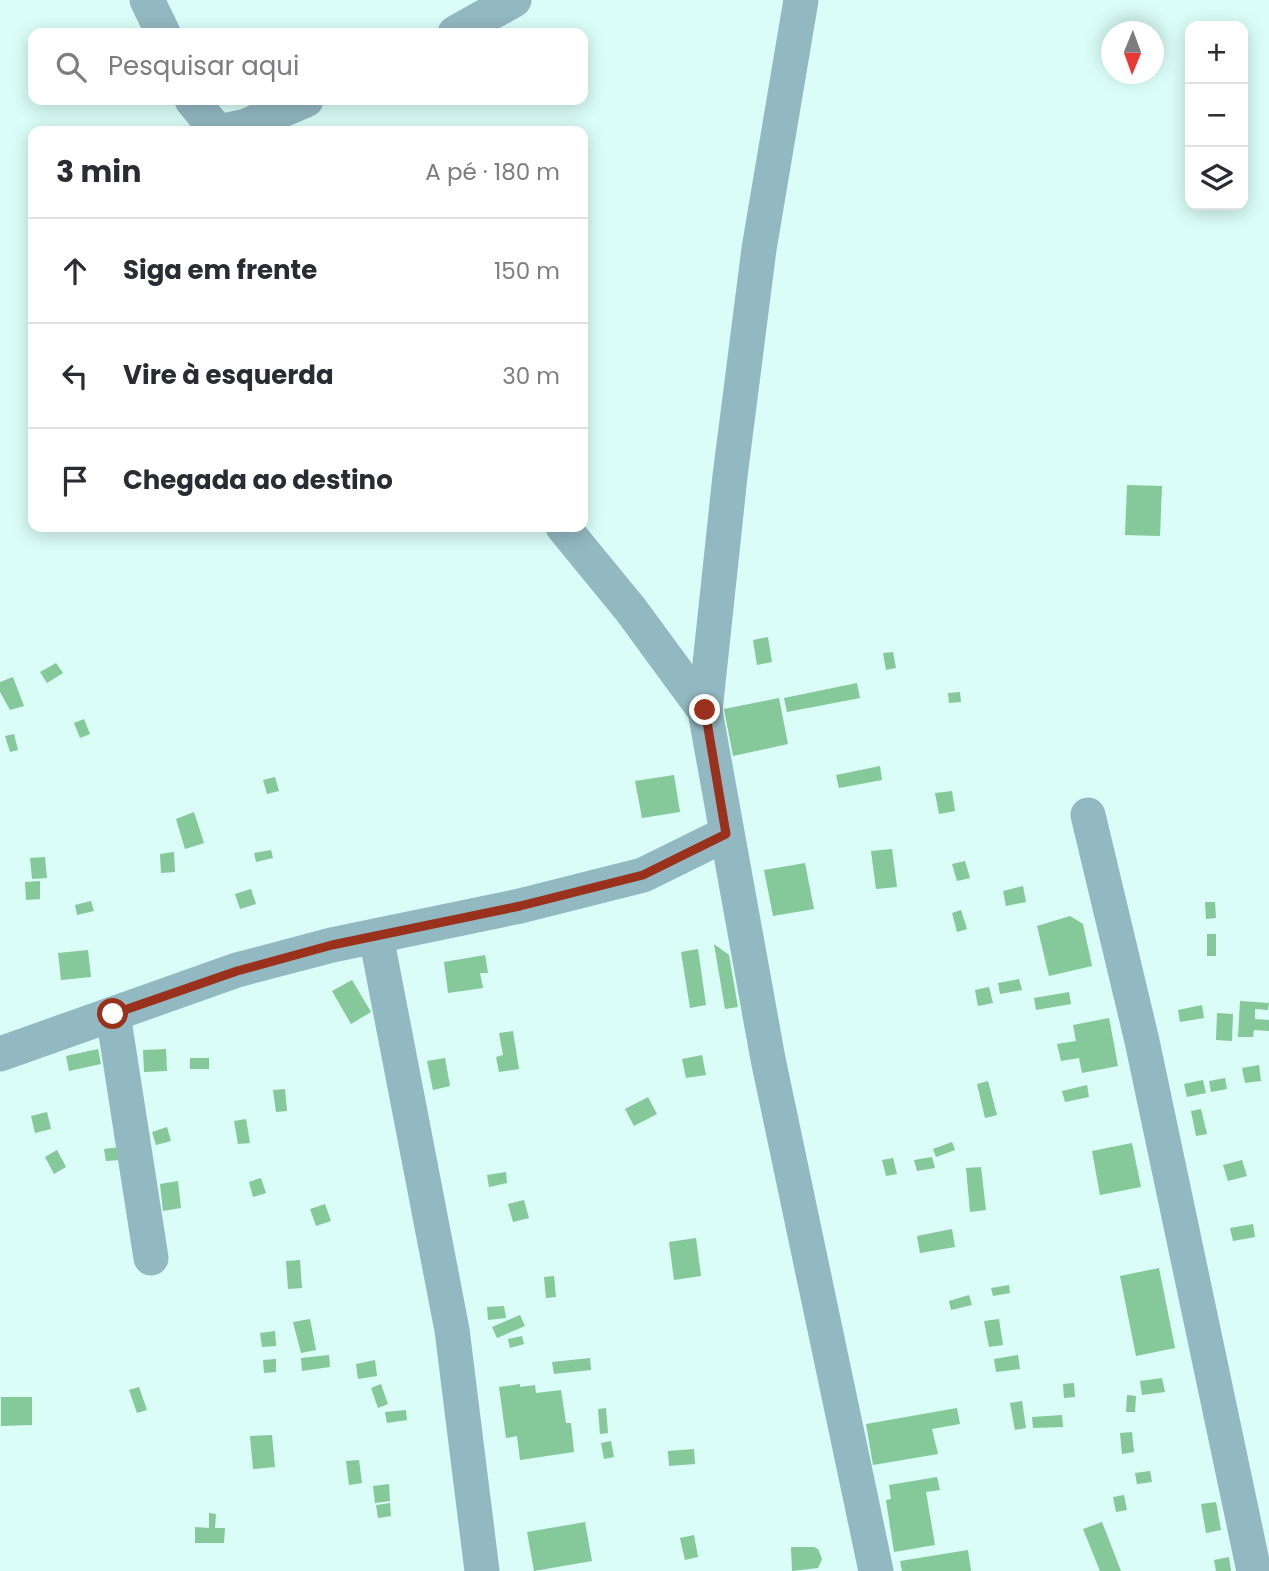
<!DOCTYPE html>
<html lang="pt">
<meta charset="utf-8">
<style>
:root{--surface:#fff;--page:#f7f7f7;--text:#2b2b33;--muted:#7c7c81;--line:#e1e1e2}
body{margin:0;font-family:Poppins,sans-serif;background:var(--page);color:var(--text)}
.controls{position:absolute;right:21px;top:21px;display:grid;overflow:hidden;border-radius:14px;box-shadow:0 4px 18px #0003}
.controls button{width:63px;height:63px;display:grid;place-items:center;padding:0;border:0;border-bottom:2px solid var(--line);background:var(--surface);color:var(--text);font:35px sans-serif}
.compass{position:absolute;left:1101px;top:21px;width:63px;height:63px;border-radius:50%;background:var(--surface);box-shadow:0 4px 18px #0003;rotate:181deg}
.stop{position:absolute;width:21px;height:21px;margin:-16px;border:5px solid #9a311d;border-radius:50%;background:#fff}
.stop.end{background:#9a311d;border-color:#fff;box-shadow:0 2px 7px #0008}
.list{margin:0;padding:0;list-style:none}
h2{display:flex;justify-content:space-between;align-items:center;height:91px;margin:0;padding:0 28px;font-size:30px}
h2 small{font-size:23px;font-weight:400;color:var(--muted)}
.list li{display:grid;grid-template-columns:46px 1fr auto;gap:21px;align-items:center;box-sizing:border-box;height:105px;padding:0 28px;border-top:2px solid var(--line)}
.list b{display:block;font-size:26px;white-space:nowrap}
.list em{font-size:23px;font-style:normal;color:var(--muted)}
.icon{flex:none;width:38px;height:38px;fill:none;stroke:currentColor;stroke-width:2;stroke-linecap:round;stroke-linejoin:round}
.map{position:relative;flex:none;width:1269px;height:1571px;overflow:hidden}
.search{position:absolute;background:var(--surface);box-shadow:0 4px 18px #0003;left:28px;top:28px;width:560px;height:77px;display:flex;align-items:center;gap:18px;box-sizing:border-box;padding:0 24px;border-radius:14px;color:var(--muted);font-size:26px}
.panel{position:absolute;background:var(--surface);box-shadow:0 4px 18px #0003;left:28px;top:126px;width:560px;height:406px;border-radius:14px}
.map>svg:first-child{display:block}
</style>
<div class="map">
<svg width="1269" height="1571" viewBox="0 0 1269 1571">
<rect width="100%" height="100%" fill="#dafdf7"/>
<g fill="#85c899">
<polygon points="1127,485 1162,486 1160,536 1125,535"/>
<polygon points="768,637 772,662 757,665 753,640"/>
<polygon points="893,652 896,668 886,670 883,653"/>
<polygon points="56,663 63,673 47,683 40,672"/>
<polygon points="13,677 24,706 10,710 0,692 0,682"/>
<polygon points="857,683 860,698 787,712 784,698"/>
<polygon points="960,692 961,702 949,703 948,693"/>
<polygon points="779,698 788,744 733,756 724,709"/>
<polygon points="84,719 90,734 80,738 74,723"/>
<polygon points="14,734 18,750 10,752 5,736"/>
<polygon points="880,766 882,780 839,788 836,775"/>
<polygon points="674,775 680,812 642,818 635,781"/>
<polygon points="275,777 279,791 267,794 263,780"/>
<polygon points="952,791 955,811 939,814 935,793"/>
<polygon points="194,812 204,843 185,849 176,819"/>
<polygon points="892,849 897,887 876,889 871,851"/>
<polygon points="271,850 273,858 256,862 254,853"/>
<polygon points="174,852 175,872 161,873 160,854"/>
<polygon points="45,857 47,878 32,879 30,858"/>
<polygon points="965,861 970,878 957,881 952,864"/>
<polygon points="805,863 814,909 773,916 764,870"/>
<polygon points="40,881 40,899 26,900 25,882"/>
<polygon points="1023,886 1026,902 1006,906 1003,891"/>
<polygon points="251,889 256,904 240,909 235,894"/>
<polygon points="91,901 94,911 77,915 75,905"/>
<polygon points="1205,902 1215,902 1216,918 1206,919"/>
<polygon points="961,910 967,929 957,932 952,913"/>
<polygon points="1070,916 1083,924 1092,966 1049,976 1037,926"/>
<rect x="1207" y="934" width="9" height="22"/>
<polygon points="714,944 729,955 738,1007 725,1009"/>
<polygon points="698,949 706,1005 690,1008 681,952"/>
<polygon points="88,950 91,977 61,980 58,953"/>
<polygon points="485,955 488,973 480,973 483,988 448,993 444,962"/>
<polygon points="1019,979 1022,990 1000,994 998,983"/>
<polygon points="352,980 371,1012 351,1024 332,991"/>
<polygon points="989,987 993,1003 978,1006 975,990"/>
<polygon points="1069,992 1071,1004 1036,1010 1034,998"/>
<polygon points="1240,1001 1269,1003 1268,1010 1255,1009 1255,1019 1269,1020 1269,1031 1254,1030 1253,1037 1238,1037"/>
<polygon points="1202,1005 1204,1018 1180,1022 1178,1010"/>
<polygon points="1217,1013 1233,1014 1232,1041 1216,1040"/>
<polygon points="1109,1018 1118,1066 1082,1073 1079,1058 1061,1061 1057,1044 1076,1041 1073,1025"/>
<polygon points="513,1031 519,1069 499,1072 496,1057 503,1055 499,1033"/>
<polygon points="98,1049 101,1064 69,1071 66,1056"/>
<polygon points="166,1049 167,1071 144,1072 143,1050"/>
<polygon points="702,1055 706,1075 686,1078 682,1059"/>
<rect x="190" y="1058" width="19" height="11"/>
<polygon points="445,1058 450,1086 433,1090 427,1061"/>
<polygon points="1259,1065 1261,1081 1245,1083 1242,1068"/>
<polygon points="1225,1078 1227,1089 1211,1092 1209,1081"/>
<polygon points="1203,1080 1206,1093 1187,1097 1184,1084"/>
<polygon points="988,1081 997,1115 985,1118 977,1084"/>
<polygon points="1087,1085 1089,1097 1065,1102 1062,1091"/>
<polygon points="285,1089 287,1111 276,1112 273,1090"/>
<polygon points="648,1097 657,1114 634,1126 625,1109"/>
<polygon points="1201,1109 1207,1134 1196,1136 1191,1111"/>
<polygon points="47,1112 51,1129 35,1133 31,1116"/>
<polygon points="246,1119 250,1143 238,1144 234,1121"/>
<polygon points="167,1127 171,1141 156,1145 152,1132"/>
<polygon points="952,1142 955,1150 936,1157 933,1149"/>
<polygon points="1132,1143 1141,1187 1100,1195 1092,1151"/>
<polygon points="120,1147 121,1160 106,1161 104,1149"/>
<polygon points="57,1150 66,1167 54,1174 45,1157"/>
<polygon points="932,1157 935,1168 917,1171 914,1160"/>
<polygon points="893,1158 897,1174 886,1176 882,1160"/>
<polygon points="1242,1160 1247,1176 1228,1181 1223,1165"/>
<polygon points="981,1167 986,1210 970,1212 966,1168"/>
<polygon points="506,1172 507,1183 489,1187 487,1175"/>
<polygon points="261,1178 266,1193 253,1197 249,1182"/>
<polygon points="178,1181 181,1208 163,1211 160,1184"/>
<polygon points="524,1200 529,1218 513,1222 508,1204"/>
<polygon points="325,1204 331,1221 316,1226 310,1209"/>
<polygon points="1253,1224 1255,1237 1233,1241 1230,1228"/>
<polygon points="952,1229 955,1247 920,1253 917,1236"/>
<polygon points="696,1238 701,1276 674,1280 669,1242"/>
<polygon points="300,1260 302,1288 288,1289 286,1261"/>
<polygon points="1159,1268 1175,1348 1136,1356 1120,1276"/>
<polygon points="554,1276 556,1297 546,1298 544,1277"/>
<polygon points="1009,1285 1010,1293 993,1296 991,1288"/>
<polygon points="969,1295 972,1305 951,1310 949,1301"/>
<polygon points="504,1306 506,1318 488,1320 487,1307"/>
<polygon points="520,1315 525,1326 497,1338 492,1327"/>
<polygon points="310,1319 316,1350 301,1353 293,1322"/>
<polygon points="999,1319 1003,1345 989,1347 984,1321"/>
<polygon points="275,1331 276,1346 262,1347 260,1333"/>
<polygon points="522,1336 524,1344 510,1348 508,1339"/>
<polygon points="329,1355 330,1367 302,1371 301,1358"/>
<polygon points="1018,1355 1020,1369 996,1372 994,1359"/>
<polygon points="590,1358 591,1370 554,1374 552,1362"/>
<polygon points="276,1359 276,1372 264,1373 263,1360"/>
<polygon points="375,1360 377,1376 358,1379 356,1364"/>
<polygon points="1162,1378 1165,1392 1142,1395 1140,1381"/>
<polygon points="1074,1383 1075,1397 1064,1398 1063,1384"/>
<polygon points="381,1384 388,1404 378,1408 371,1388"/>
<polygon points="520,1384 520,1387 535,1385 536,1393 561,1390 566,1423 571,1423 574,1452 520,1460 517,1436 506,1438 499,1387"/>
<polygon points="139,1387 147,1410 137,1413 129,1390"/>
<polygon points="1127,1395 1136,1396 1135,1412 1126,1412"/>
<polygon points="1,1397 32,1397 32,1425 1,1426"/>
<polygon points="1022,1401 1026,1428 1015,1430 1010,1403"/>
<polygon points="606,1408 608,1433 600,1434 598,1409"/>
<polygon points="957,1408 960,1424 932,1429 938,1454 873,1465 866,1424"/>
<polygon points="406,1410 407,1420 387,1423 385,1412"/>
<polygon points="1062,1415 1063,1427 1033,1428 1032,1417"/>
<polygon points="1132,1432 1134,1452 1122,1454 1120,1433"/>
<polygon points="272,1435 275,1467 253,1469 250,1436"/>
<polygon points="611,1441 614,1457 604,1459 601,1443"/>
<polygon points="694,1449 695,1464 669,1466 668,1451"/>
<polygon points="359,1460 362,1483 349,1485 346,1461"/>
<polygon points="1150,1471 1152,1482 1137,1484 1135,1473"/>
<polygon points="937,1477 940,1490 926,1492 935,1545 894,1552 886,1500 891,1499 889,1485"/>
<polygon points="389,1484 390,1501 375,1503 373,1486"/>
<polygon points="1124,1495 1127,1510 1116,1512 1113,1497"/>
<polygon points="1216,1502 1221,1530 1206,1533 1201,1504"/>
<polygon points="390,1503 391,1516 378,1518 376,1505"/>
<polygon points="209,1513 216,1514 215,1528 225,1528 224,1543 195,1543 195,1527 209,1528"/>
<polygon points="585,1522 592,1561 534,1571 527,1532"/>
<polygon points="1102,1522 1121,1571 1100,1571 1083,1529"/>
<polygon points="694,1535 698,1557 685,1560 680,1538"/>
<polygon points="791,1547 814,1547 818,1549 822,1559 818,1568 792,1571"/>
<polygon points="968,1550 971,1571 902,1571 900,1561"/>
<polygon points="1229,1557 1231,1571 1216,1571 1214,1560"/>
</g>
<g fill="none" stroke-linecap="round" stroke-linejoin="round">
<g stroke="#92b8c1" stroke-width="35">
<polyline points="147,0 163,33"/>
<polyline points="455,33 514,0"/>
<polyline points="192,100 217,131"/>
<polyline points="223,131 246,126 306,100"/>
<polyline points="563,527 631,610 705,711 768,1059 876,1571"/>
<polyline points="705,711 730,476 759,249 801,0"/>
<polyline points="1088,815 1142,1041 1254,1571"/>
<polyline points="376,936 452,1330 482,1571"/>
<polyline points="113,1014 151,1258"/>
<polyline points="0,1054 237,970 332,945 520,906 643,875 726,834"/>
</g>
</g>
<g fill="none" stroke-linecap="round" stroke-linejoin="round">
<polyline stroke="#9a311d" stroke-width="9" points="113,1014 237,971 332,945 520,906 643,875 726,834 705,710"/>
</g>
</svg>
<div class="controls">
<button>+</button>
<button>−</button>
<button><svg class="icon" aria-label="layers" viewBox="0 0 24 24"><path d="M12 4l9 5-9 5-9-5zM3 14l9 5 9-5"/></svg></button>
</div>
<svg class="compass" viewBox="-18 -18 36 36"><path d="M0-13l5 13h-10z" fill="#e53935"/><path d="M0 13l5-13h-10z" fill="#7c7c81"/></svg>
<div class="stop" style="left:113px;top:1014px"></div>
<div class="stop end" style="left:705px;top:710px"></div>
<div class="search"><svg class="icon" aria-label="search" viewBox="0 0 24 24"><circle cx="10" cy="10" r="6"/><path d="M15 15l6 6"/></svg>Pesquisar aqui</div>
<section class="panel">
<h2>3 min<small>A pé · 180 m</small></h2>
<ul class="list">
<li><svg class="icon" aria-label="ahead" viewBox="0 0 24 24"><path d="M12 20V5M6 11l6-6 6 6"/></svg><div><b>Siga em frente</b></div><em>150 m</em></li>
<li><svg class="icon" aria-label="left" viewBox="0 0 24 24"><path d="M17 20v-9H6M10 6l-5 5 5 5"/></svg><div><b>Vire à esquerda</b></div><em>30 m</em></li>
<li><svg class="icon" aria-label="arrive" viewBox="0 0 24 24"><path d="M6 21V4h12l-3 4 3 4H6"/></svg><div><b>Chegada ao destino</b></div></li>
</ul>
</section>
</div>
